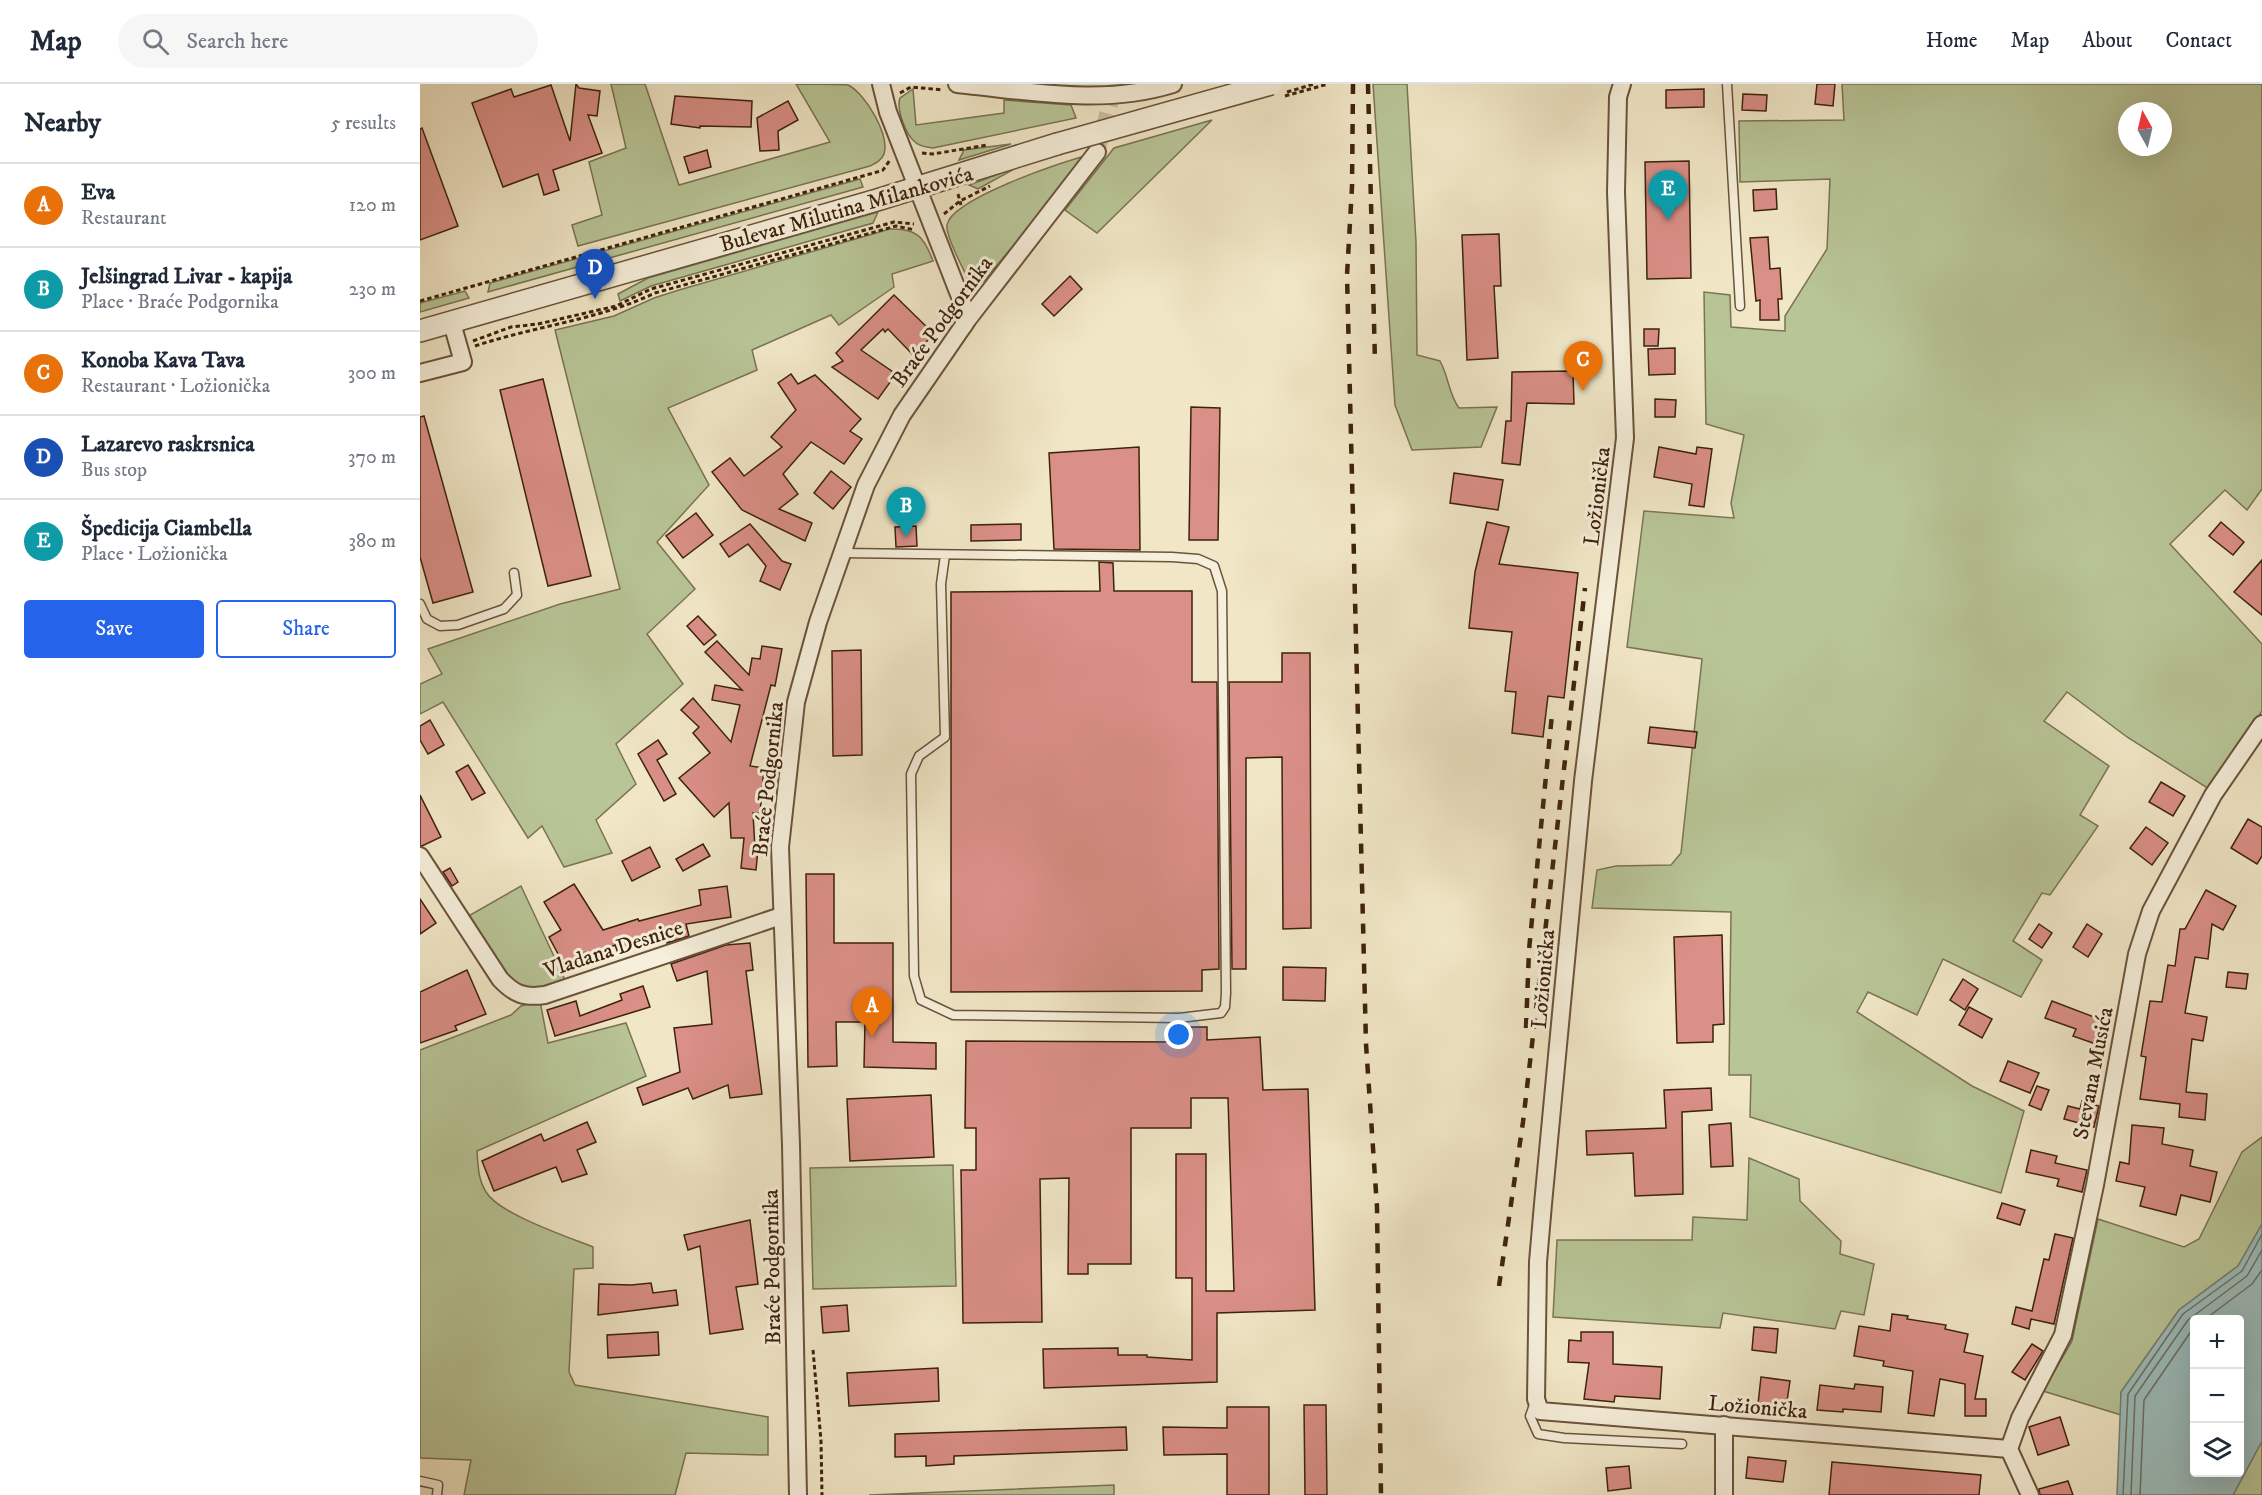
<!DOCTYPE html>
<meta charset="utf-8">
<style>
:root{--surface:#fff;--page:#f6f6f7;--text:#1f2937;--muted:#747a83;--line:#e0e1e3;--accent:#2563eb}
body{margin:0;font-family:"IM FELL DW Pica",serif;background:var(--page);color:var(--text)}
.controls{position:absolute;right:18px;bottom:18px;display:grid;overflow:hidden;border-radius:6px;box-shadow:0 6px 24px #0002}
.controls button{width:54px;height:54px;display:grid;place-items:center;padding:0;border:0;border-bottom:2px solid var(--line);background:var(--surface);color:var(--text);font:30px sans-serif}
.compass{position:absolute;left:1698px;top:18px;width:54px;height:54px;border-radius:50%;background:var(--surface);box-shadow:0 6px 24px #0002;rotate:352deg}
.you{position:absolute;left:759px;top:951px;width:21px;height:21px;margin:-15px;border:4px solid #fff;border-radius:50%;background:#1a73e8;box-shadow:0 0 0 9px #1a73e833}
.badge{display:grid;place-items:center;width:39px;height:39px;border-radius:50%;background:var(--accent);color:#fff;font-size:20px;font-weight:700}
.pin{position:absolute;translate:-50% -50px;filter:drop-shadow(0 2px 3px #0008)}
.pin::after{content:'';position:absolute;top:32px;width:21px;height:18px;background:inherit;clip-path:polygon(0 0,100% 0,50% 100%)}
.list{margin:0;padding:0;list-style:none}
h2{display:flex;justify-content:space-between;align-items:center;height:78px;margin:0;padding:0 24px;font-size:26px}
h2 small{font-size:20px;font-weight:400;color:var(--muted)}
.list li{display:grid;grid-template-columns:39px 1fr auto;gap:18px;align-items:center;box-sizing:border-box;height:84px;padding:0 24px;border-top:2px solid var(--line)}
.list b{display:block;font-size:22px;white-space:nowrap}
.list p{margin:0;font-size:20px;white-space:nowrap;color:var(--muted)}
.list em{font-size:20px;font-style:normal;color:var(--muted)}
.actions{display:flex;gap:12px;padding:18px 24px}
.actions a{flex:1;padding:14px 0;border:2px solid var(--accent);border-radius:6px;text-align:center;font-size:21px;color:var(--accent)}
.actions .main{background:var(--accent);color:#fff}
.icon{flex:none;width:33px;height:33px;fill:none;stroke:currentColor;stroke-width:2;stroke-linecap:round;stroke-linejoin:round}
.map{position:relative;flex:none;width:1842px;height:1411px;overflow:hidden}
header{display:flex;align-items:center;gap:36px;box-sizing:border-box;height:84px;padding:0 30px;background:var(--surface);border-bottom:2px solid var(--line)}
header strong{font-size:28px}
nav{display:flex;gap:33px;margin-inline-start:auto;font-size:21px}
.search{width:420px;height:54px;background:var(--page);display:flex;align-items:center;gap:15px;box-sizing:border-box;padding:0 21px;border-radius:33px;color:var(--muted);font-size:22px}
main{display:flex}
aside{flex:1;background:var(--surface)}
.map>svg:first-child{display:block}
</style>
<header>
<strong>Map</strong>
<div class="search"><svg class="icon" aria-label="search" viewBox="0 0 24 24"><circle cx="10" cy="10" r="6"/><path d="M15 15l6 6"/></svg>Search here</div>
<nav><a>Home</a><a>Map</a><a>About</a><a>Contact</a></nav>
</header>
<main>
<aside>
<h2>Nearby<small>5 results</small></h2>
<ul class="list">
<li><span class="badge" style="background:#e8710a">A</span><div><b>Eva</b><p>Restaurant</p></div><em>120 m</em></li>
<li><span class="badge" style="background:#0f9aa8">B</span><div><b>Jelšingrad Livar - kapija</b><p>Place · Braće Podgornika</p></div><em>230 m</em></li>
<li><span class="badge" style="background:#e8710a">C</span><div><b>Konoba Kava Tava</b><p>Restaurant · Ložionička</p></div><em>300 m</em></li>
<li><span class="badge" style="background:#1a4fb4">D</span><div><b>Lazarevo raskrsnica</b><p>Bus stop</p></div><em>370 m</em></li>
<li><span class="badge" style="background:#0f9aa8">E</span><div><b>Špedicija Ciambella</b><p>Place · Ložionička</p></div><em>380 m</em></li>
</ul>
<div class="actions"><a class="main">Save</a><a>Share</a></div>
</aside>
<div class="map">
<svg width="1842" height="1411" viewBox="0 0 1842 1411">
<rect width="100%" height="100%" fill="#f1e7c7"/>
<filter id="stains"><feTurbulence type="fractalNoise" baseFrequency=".00333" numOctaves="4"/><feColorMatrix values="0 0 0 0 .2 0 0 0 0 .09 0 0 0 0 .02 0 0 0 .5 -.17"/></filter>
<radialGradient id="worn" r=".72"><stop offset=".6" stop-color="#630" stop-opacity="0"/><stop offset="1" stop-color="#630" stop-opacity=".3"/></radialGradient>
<g fill="#b8c597" stroke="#7a7452" stroke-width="1.5" fill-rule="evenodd">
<path d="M191 0H225L259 101 410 58 376 0C391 0 416 0 428 1 445 9 470 51 464 70 462 76 456 79 450 82L158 162 152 141 182 131 169 78 206 64Z"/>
<path d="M953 0H987L996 158 997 271 1020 277C1029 293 1028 309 1039 324L1077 323 1061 363 992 366 975 321Z"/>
<path d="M1422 0H1842V405L1827 426 1805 406 1750 460 1842 560V627L1789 705 1707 653 1647 608 1624 637 1689 682 1660 731 1678 742 1630 811 1622 809 1593 857 1622 876 1601 913 1523 875 1497 931 1448 908 1437 928 1552 1002 1604 1027 1581 1109 1330 1033 1331 991H1309L1311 828 1172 824 1177 786 1196 782 1251 781 1261 769 1282 575 1207 563 1224 427 1314 434 1311 419 1324 351 1286 340 1284 208 1310 211 1311 243 1365 247V232L1407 165 1410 95 1320 98 1319 37 1424 36ZM1707 27H1743V63H1707Z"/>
<path d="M493 5 496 41 584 29V16L651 21 656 34 513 64C507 63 500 63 495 58 486 51 476 25 480 14Z"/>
<polygon points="792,36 677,149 645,126 694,64"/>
<polygon points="591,60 539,76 544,66"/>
<path d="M669 71 563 198 549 197C544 186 525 152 527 141 531 115 644 77 669 71Z"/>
<polygon points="598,83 558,105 549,101"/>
<polygon points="440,95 443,103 68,208 70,199"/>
<polygon points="458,128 453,139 231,202 200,217 198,210 228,194"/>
<path d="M470 145C497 144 504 153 513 177L472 190 474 203 419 241 411 231 332 266 337 286 248 324 289 401 237 458 275 505 227 550 263 600 196 660 216 700 176 736 192 769 144 783 122 742 108 754 23 618 0 630V600L22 590 8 565 140 520 200 505 135 246 194 232 234 214 259 206Z"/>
<polygon points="45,207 49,214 0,228 0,219"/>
<path d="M101 802 146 898C134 901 118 909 105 905 87 900 57 850 45 834Z"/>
<path d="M120 917 128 959 206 939 226 992 57 1067C58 1082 58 1095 66 1108 79 1130 148 1153 173 1163V1184L154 1185 149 1288 155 1301 348 1333V1371L266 1369 255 1411H44L51 1376 0 1374V966L91 931 101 922Z"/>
<polygon points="1842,1053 1842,1140 1818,1182 1759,1226 1701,1308 1701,1331 1623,1307 1652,1257 1678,1135 1764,1163 1779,1155 1822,1068"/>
<polygon points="1329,1074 1379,1095 1380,1117 1421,1157 1420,1170 1454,1180 1444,1231 1421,1227 1415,1245 1303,1229 1300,1244 1133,1233 1137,1156 1272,1156 1273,1133 1327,1136"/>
<polygon points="533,1081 536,1202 393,1205 390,1084"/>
<polygon points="1842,1357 1842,1411 1813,1411"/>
<polygon points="694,1401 694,1411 449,1411"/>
</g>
<path fill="#9cbebd" stroke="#768076" stroke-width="1.5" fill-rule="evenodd" d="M1842 1140V1357L1813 1411H1697L1701 1308 1759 1226 1818 1182ZM1774 1236H1820V1388H1774Z"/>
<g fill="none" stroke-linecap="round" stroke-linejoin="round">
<g stroke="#6c7064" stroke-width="1.5">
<polyline points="1784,1236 1832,1200 1842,1186"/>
<polyline points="1703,1411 1708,1310 1763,1230 1822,1187 1842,1150"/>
<polyline points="1711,1411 1715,1312 1768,1236 1827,1192 1842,1166"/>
<polyline points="1720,1411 1724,1316 1774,1243"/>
</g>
</g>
<g fill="#da8f87" stroke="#3d220c" stroke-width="1.5">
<polygon points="156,0 159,4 180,7 177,32 168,31 182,69 133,86 139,106 124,111 118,90 83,103 52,19 91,5 94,13 131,1 150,57"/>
<polygon points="1397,0 1415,0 1413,22 1395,20"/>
<polygon points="1284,5 1284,23 1246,24 1246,6"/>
<polygon points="1323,10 1347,11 1346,27 1322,26"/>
<polygon points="255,12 332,17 331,43 280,42 280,44 251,40"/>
<polygon points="368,17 378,36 358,47 359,66 340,67 337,34"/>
<polygon points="2,44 38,142 0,156 0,45"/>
<polygon points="287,66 291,83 269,89 264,73"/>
<polygon points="1269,77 1271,194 1227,195 1225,78"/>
<polygon points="1356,105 1357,125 1334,127 1333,106"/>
<polygon points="1079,150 1081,202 1074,202 1078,274 1047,276 1042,151"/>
<polygon points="1348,153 1350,185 1360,184 1362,215 1358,215 1359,236 1340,236 1340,216 1336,217 1330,154"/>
<polygon points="650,192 662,205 634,232 622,220"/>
<polygon points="474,211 514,250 493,271 468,245 465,248 463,245 441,266 476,290 458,315 412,283 423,277 416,269"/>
<polygon points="1224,245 1239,245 1238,262 1224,262"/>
<polygon points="1255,264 1255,290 1229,291 1228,265"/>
<polygon points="1153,287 1154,320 1107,319 1100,381 1082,379 1086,337 1091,337 1092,288"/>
<polygon points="371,290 378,300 395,291 441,335 430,347 442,355 424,380 391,358 363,390 378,410 359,425 392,439 385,457 322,426 292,388 310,374 324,392 362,363 351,353 376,326 358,299"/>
<polygon points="123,295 171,492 128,502 80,306"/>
<polygon points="1235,315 1256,316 1255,333 1235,333"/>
<polygon points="771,323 800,324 798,456 769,456"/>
<polygon points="4,332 53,508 13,519 0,473 0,333"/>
<polygon points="719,363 720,466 634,465 629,369"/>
<polygon points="1239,363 1276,370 1277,363 1292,365 1284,423 1269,421 1272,400 1234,393"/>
<polygon points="411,387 431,403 413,425 394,409"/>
<polygon points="1034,389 1083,396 1078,426 1030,419"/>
<polygon points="276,429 293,451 263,474 246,452"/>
<polygon points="1067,438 1089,443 1079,480 1158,489 1144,614 1128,612 1123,653 1092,649 1096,608 1085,607 1092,548 1049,544 1055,488"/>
<polygon points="1801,438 1824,458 1813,471 1789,452"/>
<polygon points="330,440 362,477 371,480 360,506 340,497 346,482 328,460 309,473 300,460"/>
<polygon points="601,440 601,456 551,457 551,441"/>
<polygon points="496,442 497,462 476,463 475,443"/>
<polygon points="1842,476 1842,531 1814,508"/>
<polygon points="679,478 693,479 694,507 772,507 772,598 797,598 799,885 782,886 782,907 531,908 531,508 680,507"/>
<polygon points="278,532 296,551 284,561 267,542"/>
<polygon points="297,557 329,591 332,574 340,575 342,562 362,565 355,602 351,601 330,682 344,684 340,729 333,729 335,765 338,765 336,786 321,784 324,754 311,754 309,719 294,733 259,694 290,669 273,649 279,643 261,626 273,614 311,658 320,621 292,616 295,601 322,606 285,568"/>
<polygon points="441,566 442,671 413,672 412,567"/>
<polygon points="862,569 890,569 891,844 863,845 862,673 826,674 826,885 812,885 809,598 862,598"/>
<polygon points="10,636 24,661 8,670 0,656 0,642"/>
<polygon points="1230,643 1277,648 1275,664 1228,659"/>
<polygon points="238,656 247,670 237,676 256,710 244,717 218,670"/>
<polygon points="48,681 65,709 52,716 36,688"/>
<polygon points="1741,698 1765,712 1753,732 1729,718"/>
<polygon points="0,711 21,753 2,762 0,762"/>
<polygon points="1828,735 1842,743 1842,772 1837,780 1811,764"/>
<polygon points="1726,743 1748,759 1732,781 1710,764"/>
<polygon points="283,760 290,772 263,787 256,775"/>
<polygon points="230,763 240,783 212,797 202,777"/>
<polygon points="30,784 38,798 32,802 23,788"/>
<polygon points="386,790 414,790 414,859 473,859 473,958 516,959 516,985 444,983 445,938 416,938 417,982 388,983"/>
<polygon points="154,800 183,846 218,835 219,837 281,821 279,806 307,802 311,833 266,840 269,852 247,859 245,854 198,869 195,861 169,873 166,868 144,881 129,853 141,846 124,818"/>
<polygon points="1786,806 1816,822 1803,846 1792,840 1788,875 1775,873 1765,929 1787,933 1783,957 1772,955 1766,1008 1787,1010 1785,1036 1759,1033 1760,1020 1720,1015 1726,973 1721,972 1730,917 1742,918 1748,881 1755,882 1760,845 1765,845"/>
<polygon points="0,815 16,839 0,850"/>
<polygon points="1619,840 1632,849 1622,864 1609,855"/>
<polygon points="1667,840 1682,850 1668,873 1653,863"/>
<polygon points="1302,851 1304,940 1293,941 1293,958 1257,959 1254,853"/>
<polygon points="330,859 333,886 326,887 342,1010 310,1014 308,1001 273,1015 268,1004 223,1021 217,1004 260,988 254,944 292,940 287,887 257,897 251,880 306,861"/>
<polygon points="863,883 906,884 905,917 863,916"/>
<polygon points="47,886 66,930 35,942 37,946 0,959 0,908"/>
<polygon points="1808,888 1828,890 1826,905 1806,903"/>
<polygon points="1543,895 1558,905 1545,926 1530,916"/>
<polygon points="223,902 230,923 135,952 127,926 156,917 160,932 202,916 200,910"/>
<polygon points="1632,917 1687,938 1680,955 1676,953 1673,959 1653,952 1656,945 1625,934"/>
<polygon points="1549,923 1572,935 1562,954 1539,941"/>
<polygon points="765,943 787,943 787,956 840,953 843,1006 888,1005 895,1226 797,1229 797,1298 624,1304 623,1265 698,1264 698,1271 727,1271 727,1273 772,1276 772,1194 756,1194 756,1070 786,1070 786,1207 814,1207 808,1014 771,1014 771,1044 711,1044 711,1180 668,1180 668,1190 648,1190 649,1094 620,1095 622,1238 543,1239 541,1086 556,1086 556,1044 545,1044 546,957 765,958"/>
<polygon points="1588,977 1619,989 1610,1009 1580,997"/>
<polygon points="1617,1002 1629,1006 1621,1026 1609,1021"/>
<polygon points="1291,1004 1292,1026 1262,1028 1263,1110 1215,1112 1213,1069 1167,1071 1166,1047 1246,1044 1244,1006"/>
<polygon points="511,1011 514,1073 430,1077 427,1015"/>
<polygon points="1662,1017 1679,1022 1674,1043 1644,1035 1648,1022 1660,1025"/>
<polygon points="167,1038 176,1058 157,1066 167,1090 142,1098 136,1083 74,1107 62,1077 121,1050 124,1057"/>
<polygon points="1311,1039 1313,1082 1291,1083 1289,1041"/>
<polygon points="1712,1041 1744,1044 1742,1060 1773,1066 1770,1082 1797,1088 1790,1118 1761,1111 1756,1131 1720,1122 1725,1103 1696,1097 1700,1078 1709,1080"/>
<polygon points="1611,1066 1637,1072 1635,1079 1667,1086 1662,1108 1637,1102 1639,1095 1606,1088"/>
<polygon points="1582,1119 1605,1126 1600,1141 1577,1134"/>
<polygon points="330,1136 338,1200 316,1203 323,1245 290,1250 280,1162 268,1166 264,1151"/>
<polygon points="1635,1150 1653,1154 1634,1240 1611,1235 1609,1245 1592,1240 1596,1223 1612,1227 1624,1175 1629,1176"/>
<polygon points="231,1199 233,1209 256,1206 258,1221 178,1231 179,1200 211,1201"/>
<polygon points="427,1221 429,1247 403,1249 401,1223"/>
<polygon points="1472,1230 1488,1232 1487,1235 1526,1241 1525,1245 1548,1250 1544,1268 1563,1272 1555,1315 1566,1315 1566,1332 1545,1332 1545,1300 1520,1295 1514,1332 1488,1329 1493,1287 1463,1282 1464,1277 1434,1272 1439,1242 1470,1247"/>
<polygon points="1334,1243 1358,1245 1356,1269 1332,1266"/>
<polygon points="238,1248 239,1271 188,1274 187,1251"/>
<polygon points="1161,1248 1193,1248 1193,1280 1242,1283 1240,1315 1195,1312 1194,1318 1164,1315 1169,1279 1148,1278 1149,1256 1161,1257"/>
<polygon points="1612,1260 1623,1267 1605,1296 1592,1288"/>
<polygon points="518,1284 519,1317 429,1322 427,1289"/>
<polygon points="1341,1293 1370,1297 1366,1324 1338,1320"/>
<polygon points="1435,1300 1463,1303 1461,1328 1423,1325 1423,1328 1397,1326 1400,1301 1434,1305"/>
<polygon points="884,1321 906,1321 907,1411 885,1411"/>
<polygon points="807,1323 849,1323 849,1411 807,1411 807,1370 744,1371 743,1343 807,1344"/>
<polygon points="1640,1333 1649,1361 1618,1371 1609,1343"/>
<polygon points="706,1343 707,1366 534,1372 534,1380 506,1382 506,1372 475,1373 475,1350"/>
<polygon points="1328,1373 1366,1377 1363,1398 1326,1394"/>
<polygon points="1412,1378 1561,1391 1559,1411 1409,1411"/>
<polygon points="1209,1382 1211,1404 1188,1407 1186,1384"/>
<polygon points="1648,1397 1653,1411 1620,1411 1619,1405"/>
</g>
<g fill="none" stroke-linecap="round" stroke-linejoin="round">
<polyline stroke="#cdc0a2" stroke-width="16" stroke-dasharray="16 8" stroke-linecap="butt" points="677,68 692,12"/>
<g stroke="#6a533b" stroke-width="11">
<g id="service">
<polyline points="1307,0 1320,222"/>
<polyline points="422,469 752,473 778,475 794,482 802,507 806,909 805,923 801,929 759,934 533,931 501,916 494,892 491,690 499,672 525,653 521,500 525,471"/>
<polyline points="0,520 7,535 20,542 38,541 84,525 97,511 94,489"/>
<polyline points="1115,1318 1110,1332 1118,1350 1144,1354 1262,1360"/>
<polyline points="0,1397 18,1401 17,1411"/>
</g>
</g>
<g stroke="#6a533b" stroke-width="20">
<g id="minor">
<polyline points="461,0 468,28 544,223 544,241"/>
<path d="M537 0C609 7 682 22 753 0"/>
<polyline points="1202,0 1198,13 1196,108 1205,354 1163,697 1123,1120 1118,1178 1116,1315 1120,1327 1589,1365"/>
<polyline points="0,289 43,278 32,239"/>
<path d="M0 772 80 895C94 910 104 914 125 911L361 832"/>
<polyline points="1589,1365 1600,1334 1643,1251 1675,1101 1717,870 1731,827 1793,711 1842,640"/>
<polyline points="1589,1365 1610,1411"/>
<polyline points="378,1411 371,1061 360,763 376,618 398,538 446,401 482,331 548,235 677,68"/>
<polyline points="1304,1411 1304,1341"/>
</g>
</g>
<g stroke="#6a533b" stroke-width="24">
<polyline id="tertiary" points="0,247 457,116 637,60"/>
</g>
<g stroke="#3d220c" stroke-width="3" stroke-dasharray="4.5 3" stroke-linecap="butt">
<polyline points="480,9 491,3 523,6"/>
<polyline points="502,69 513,70 567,61"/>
<polyline points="538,110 541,121"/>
<polyline points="524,130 540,117 570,102"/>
<polyline points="0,217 457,88 463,86 470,76"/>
<polyline points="53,257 91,243 118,240 196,222 231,205 474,138 494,140"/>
<path d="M55 262C115 242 178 236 235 209L476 142 495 146"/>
<polyline points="393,1266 401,1357 402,1411"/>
</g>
<use href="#service" stroke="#f6efdb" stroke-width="8"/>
<use href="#minor" stroke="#f6efdb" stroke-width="16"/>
<use href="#tertiary" stroke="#f6efdb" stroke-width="21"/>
<g stroke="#3d220c" stroke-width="4.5" stroke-dasharray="10 10" stroke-linecap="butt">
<polyline points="933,0 932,103 927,191 946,960 957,1123 961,1411"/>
<polyline points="948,0 955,278"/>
<polyline points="1106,944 1109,866 1132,630"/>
<polyline points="1079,1202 1103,1038 1165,504"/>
</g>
<g stroke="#6a533b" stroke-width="24" stroke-linecap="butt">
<polyline id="tertiary-bridge" points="637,60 851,0"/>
</g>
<g stroke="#3d220c" stroke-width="3" stroke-dasharray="4.5 3" stroke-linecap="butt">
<polyline points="867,8 894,0"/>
<polyline points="865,12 908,0"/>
</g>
<use href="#tertiary-bridge" stroke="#f6efdb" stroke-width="21"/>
</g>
<g text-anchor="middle" stroke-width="6" stroke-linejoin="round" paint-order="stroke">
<g font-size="22" fill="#3d220c" stroke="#f6efdb">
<text transform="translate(426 124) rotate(-16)" y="8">Bulevar Milutina Milankovića</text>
<text transform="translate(521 237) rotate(-54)" y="8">Braće Podgornika</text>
<text transform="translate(1176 412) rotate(-83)" y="8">Ložionička</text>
<text transform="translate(347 695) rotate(-84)" y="8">Braće Podgornika</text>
<text transform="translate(193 864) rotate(-18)" y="8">Vladana Desnice</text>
<text transform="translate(1122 895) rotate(-85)" y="8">Ložionička</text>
<text transform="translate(1672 989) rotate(-79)" y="8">Stevana Musića</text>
<text transform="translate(351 1183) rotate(-91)" y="8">Braće Podgornika</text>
<text transform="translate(1338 1322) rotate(5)" y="8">Ložionička</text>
</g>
</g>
<rect width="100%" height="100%" filter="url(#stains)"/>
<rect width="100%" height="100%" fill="url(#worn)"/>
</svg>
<div class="controls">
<button>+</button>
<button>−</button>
<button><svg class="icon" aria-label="layers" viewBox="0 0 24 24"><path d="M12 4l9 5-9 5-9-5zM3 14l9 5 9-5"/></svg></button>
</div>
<svg class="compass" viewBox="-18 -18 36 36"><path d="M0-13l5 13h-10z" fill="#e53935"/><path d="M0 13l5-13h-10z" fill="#747a83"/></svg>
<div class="you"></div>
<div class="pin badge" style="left:452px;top:953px;background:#e8710a">A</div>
<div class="pin badge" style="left:486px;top:453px;background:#0f9aa8">B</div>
<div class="pin badge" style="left:1163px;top:307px;background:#e8710a">C</div>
<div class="pin badge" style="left:175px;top:215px;background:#1a4fb4">D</div>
<div class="pin badge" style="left:1248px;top:136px;background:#0f9aa8">E</div>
</div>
</main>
